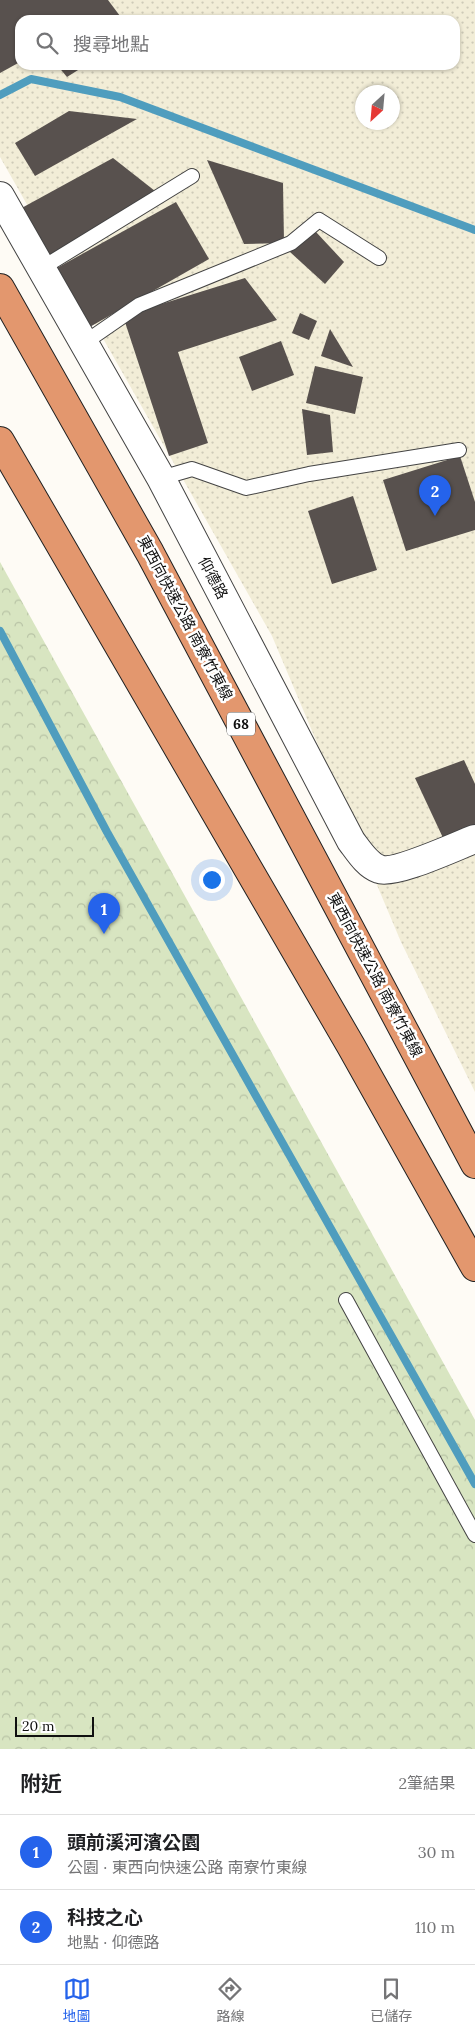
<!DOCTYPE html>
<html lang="zh-TW">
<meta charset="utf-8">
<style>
:root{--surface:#fff;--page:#f2f2f2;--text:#202124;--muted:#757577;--line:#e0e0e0;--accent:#2563eb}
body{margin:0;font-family:Lora,"Noto Sans TC",serif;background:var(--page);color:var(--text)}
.compass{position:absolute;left:355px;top:85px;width:45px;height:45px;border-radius:50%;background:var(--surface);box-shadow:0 1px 4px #0004;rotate:206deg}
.scale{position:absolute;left:15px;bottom:12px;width:79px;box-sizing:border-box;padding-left:5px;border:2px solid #101010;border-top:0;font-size:14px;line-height:18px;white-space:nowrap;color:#101010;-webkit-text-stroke:4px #fff;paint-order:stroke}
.you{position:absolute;left:211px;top:879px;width:18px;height:18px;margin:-12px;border:4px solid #fff;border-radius:50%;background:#1a73e8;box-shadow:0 0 0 8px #1a73e833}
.badge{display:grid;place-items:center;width:32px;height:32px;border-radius:50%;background:var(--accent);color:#fff;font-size:16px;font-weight:700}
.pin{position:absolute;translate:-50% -41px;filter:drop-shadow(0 1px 2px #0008)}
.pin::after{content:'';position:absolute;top:26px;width:18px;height:15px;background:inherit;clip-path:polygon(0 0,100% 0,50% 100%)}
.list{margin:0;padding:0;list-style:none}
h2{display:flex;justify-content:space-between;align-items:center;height:65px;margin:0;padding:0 20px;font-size:21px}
h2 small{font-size:16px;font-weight:400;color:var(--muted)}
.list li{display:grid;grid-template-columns:32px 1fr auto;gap:15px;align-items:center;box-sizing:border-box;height:75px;padding:0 20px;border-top:1px solid var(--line)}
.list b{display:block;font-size:19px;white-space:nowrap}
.list p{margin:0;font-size:16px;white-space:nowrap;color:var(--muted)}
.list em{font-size:16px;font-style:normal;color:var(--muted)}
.icon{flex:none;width:28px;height:28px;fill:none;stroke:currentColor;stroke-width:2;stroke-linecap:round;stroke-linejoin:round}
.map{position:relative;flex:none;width:475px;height:1749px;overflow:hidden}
.search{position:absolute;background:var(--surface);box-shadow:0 1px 4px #0004;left:15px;right:15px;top:15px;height:55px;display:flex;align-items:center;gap:12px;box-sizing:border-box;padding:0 18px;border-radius:15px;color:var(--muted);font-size:19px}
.sheet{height:215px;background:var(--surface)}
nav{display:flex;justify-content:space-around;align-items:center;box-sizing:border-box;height:70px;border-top:1px solid var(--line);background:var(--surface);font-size:14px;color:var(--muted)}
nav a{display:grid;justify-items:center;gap:2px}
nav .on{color:var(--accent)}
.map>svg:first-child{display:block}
</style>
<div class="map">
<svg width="475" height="1749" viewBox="0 0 475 1749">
<defs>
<pattern id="farmland-dots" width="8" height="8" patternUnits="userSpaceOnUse" patternTransform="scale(1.25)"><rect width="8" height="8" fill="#f2edd7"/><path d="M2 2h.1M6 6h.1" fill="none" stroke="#cecab8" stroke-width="1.8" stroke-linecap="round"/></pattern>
<pattern id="park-crowns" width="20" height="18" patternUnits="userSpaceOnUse" patternTransform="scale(1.25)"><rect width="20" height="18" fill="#d8e5c1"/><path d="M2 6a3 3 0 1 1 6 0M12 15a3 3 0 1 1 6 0" fill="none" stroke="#b8c3a5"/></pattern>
</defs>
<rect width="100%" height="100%" fill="#fefbf5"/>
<path fill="url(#farmland-dots)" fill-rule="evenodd" d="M0 0H475V1092L401 942 272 636 0 157ZM20 20H455V65H20ZM362 92H392V122H362Z"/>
<polygon fill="url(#park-crowns)" points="0,562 475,1420 475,1749 0,1749"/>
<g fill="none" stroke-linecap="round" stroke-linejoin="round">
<g stroke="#4f9dbe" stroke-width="8">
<polyline points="0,95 31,79 120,97 475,230"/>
<polyline points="0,631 107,832 475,1484"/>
</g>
</g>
<g fill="#58514e">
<polygon points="0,0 108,0 123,20 20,20 20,62 0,73"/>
<polygon points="57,65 86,65 67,77"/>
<polygon points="69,111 137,119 35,176 15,143"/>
<polygon points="113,158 155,191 48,256 18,210"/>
<polygon points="207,160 283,183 284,243 244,244"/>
<polygon points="176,202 209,259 88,328 55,269"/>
<polygon points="316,232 344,262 325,284 290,252"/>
<polygon points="245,278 277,320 178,352 208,443 169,456 123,316"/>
<polygon points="300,313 317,321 309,340 292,333"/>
<polygon points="330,329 353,367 321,356"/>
<polygon points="281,341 294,375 252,391 239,357"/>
<polygon points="315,366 363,377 355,414 306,403"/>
<polygon points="302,409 330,415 333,452 307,455"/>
<polygon points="460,456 475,502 475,530 406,551 383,480"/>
<polygon points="353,496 377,570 332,584 308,511"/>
<polygon points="464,760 475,784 475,829 444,840 415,778"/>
</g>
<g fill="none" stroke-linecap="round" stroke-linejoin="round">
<g stroke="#434343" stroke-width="16">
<g id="lane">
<polyline points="42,268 192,176"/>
<polyline points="84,343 139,305 291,243 319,220 379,258"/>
<polyline points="161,478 192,469 246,488 309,474 459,450"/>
<polyline points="346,1300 475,1535"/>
</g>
</g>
<g stroke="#434343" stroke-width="30">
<path id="street" d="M0 196 161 478 351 841C358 850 367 865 379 869 395 875 456 846 475 839"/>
</g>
<g stroke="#212121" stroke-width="30">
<g id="highway">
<polyline points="0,288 150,553 475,1164"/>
<polyline points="0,441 351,1046 475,1267"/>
</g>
</g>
<use href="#lane" stroke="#fff" stroke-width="14"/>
<use href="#street" stroke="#fff" stroke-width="28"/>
<use href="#highway" stroke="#e3976e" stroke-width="28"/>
</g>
<g text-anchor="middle" stroke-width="5" stroke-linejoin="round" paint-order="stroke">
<rect fill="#fff" stroke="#585858" stroke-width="1" x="227" y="712.5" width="28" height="23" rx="4"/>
<g font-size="14" font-weight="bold" fill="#101010">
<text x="241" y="729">68</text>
</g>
<g font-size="15" fill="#101010" stroke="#fff">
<text transform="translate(213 578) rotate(62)" y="5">仰德路</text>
<text transform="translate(185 618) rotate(62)" y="5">東西向快速公路 南寮竹東線</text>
<text transform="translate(375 975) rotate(62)" y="5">東西向快速公路 南寮竹東線</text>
</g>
</g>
</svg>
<svg class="compass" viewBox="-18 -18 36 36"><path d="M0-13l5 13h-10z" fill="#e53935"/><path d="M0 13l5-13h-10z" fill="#757577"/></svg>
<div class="scale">20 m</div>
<div class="you"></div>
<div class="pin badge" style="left:104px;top:934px">1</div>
<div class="pin badge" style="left:435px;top:516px">2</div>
<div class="search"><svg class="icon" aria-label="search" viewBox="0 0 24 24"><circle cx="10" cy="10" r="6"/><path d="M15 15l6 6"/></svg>搜尋地點</div>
</div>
<section class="sheet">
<h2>附近<small>2筆結果</small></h2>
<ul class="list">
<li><span class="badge">1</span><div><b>頭前溪河濱公園</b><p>公園 · 東西向快速公路 南寮竹東線</p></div><em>30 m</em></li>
<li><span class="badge">2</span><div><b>科技之心</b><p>地點 · 仰德路</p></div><em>110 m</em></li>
</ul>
</section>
<nav>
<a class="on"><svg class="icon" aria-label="map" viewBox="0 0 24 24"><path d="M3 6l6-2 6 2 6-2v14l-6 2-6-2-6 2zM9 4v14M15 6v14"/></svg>地圖</a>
<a><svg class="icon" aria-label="directions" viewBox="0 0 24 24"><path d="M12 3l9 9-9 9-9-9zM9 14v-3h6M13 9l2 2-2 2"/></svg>路線</a>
<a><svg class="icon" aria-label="saved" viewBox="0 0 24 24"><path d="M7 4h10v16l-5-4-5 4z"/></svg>已儲存</a>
</nav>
